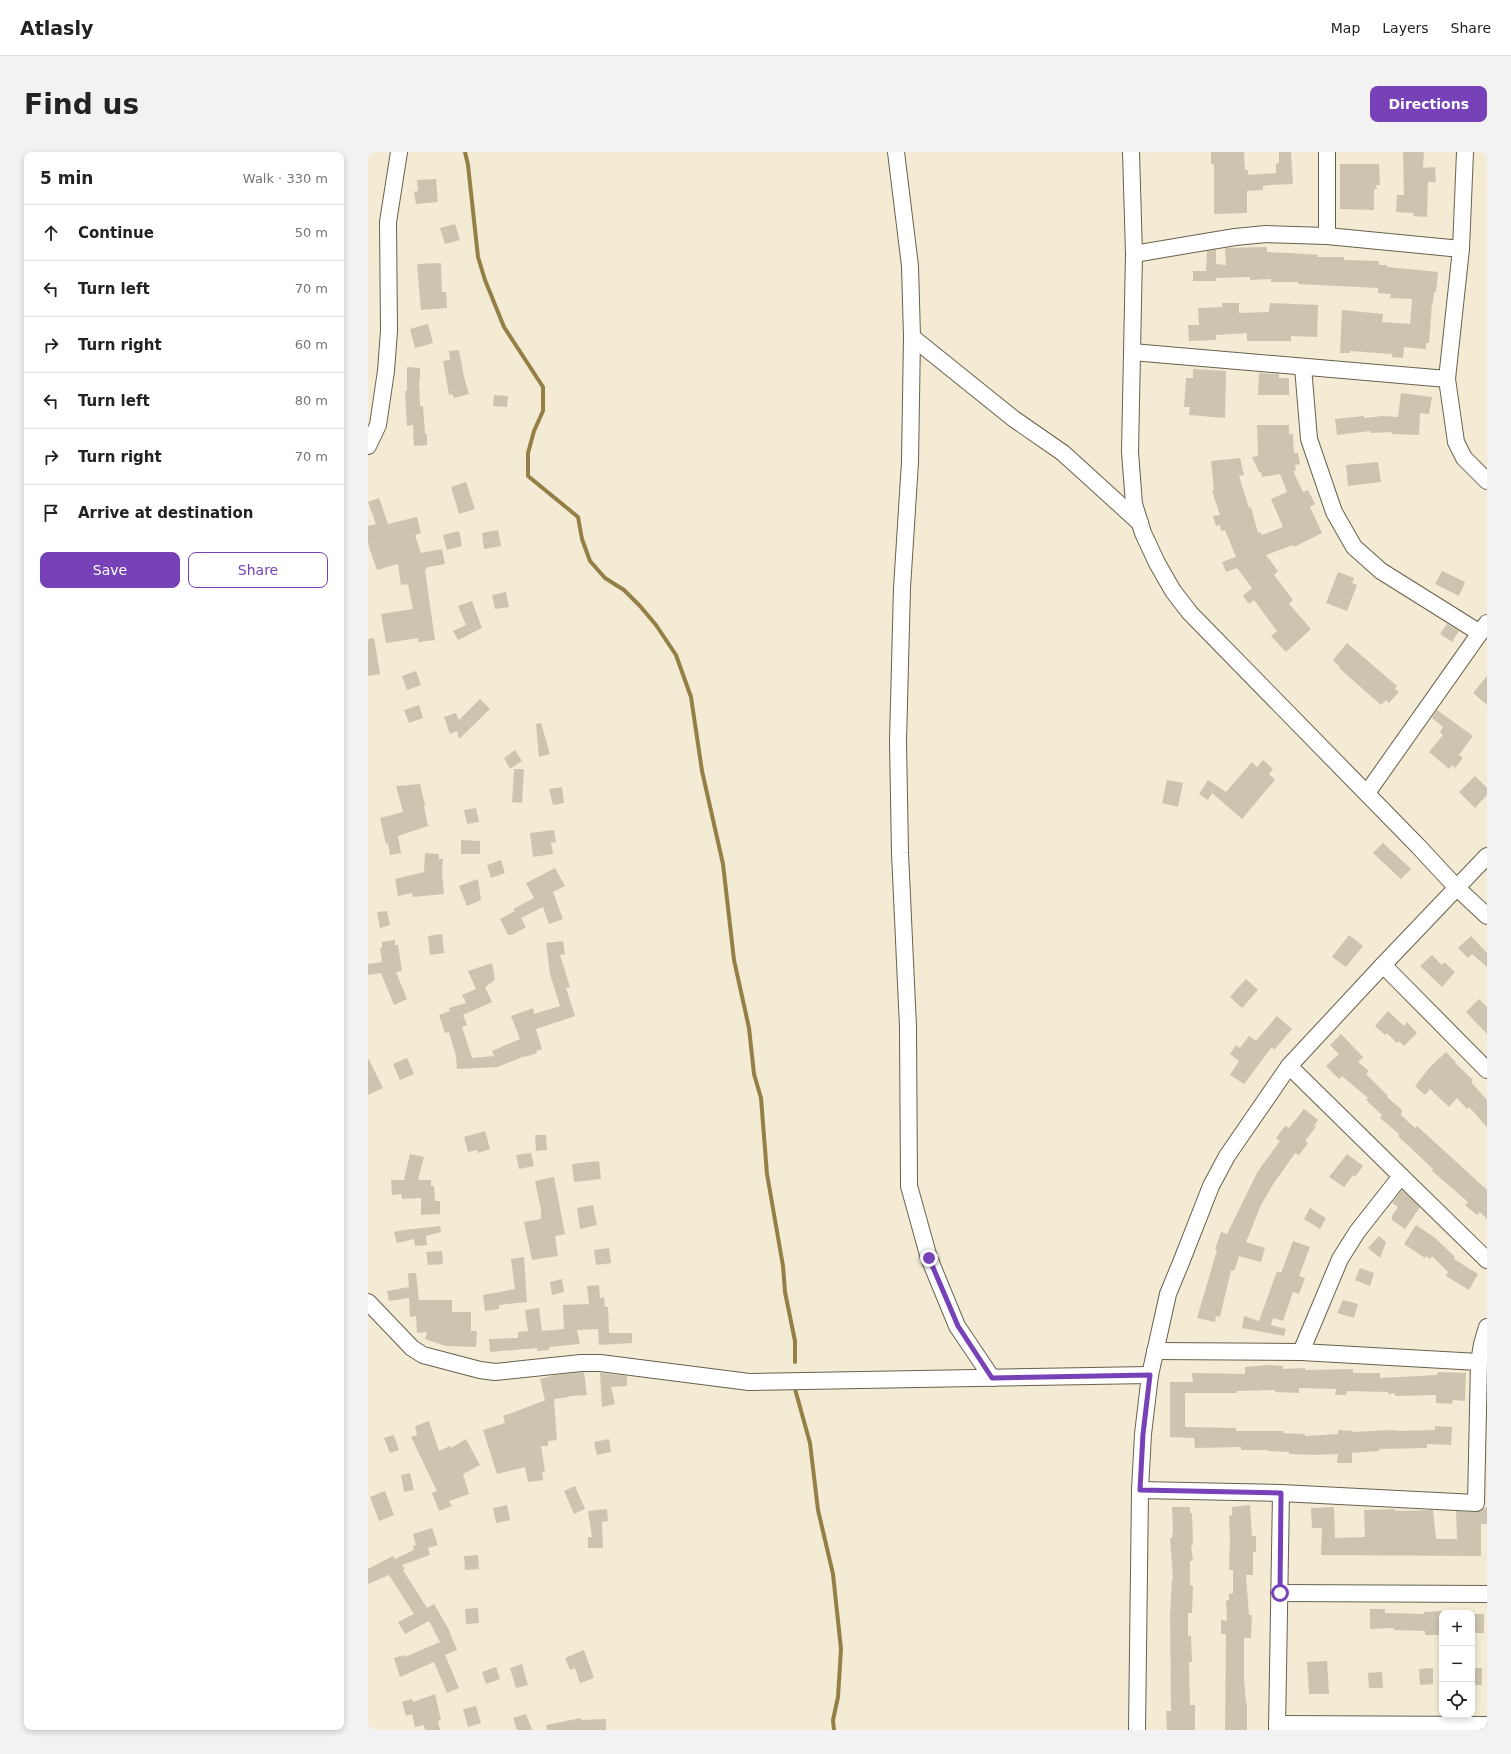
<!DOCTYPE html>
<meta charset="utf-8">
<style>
:root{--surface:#fff;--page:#f2f2f2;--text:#222;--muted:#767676;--line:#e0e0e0;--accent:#7741b8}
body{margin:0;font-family:"DejaVu Sans",sans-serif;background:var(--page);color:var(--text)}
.controls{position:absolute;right:12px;bottom:12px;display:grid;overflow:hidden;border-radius:8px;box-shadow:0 2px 6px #0003}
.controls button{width:36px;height:36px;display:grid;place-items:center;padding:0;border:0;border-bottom:1px solid var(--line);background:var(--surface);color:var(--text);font:20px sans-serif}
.stop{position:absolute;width:12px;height:12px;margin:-9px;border:3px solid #7741b8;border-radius:50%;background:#fff}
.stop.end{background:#7741b8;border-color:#fff;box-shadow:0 1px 4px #0008}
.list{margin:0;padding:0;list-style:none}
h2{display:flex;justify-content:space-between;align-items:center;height:52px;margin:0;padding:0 16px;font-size:17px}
h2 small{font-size:13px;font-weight:400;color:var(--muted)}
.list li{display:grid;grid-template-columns:26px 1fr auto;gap:12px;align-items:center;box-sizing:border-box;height:56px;padding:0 16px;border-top:1px solid var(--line)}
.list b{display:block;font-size:15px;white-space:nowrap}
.list em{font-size:13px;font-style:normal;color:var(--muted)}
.actions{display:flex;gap:8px;padding:12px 16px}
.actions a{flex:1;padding:9px 0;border:1px solid var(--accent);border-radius:8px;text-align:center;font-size:14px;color:var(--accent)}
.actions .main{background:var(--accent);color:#fff}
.icon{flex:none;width:22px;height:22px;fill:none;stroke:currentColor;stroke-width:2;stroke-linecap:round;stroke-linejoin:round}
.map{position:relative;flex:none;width:1119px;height:1578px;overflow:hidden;border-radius:8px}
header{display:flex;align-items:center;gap:24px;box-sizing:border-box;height:56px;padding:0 20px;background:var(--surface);border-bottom:1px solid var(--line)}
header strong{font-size:19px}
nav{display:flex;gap:22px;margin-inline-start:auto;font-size:14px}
.intro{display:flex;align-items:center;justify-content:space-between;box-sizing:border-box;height:96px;padding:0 24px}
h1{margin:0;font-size:28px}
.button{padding:10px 18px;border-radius:8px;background:var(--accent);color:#fff;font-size:14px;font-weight:700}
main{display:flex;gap:24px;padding:0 24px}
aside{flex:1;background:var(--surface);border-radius:8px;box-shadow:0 2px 6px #0003}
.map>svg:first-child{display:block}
</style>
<header>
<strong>Atlasly</strong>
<nav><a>Map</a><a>Layers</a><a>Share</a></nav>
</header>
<div class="intro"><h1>Find us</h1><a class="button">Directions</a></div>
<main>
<aside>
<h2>5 min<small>Walk · 330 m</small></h2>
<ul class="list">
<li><svg class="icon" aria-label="ahead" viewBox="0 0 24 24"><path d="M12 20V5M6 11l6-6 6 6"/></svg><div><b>Continue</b></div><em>50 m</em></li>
<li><svg class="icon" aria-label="left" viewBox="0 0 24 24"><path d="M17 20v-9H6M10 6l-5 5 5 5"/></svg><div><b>Turn left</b></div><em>70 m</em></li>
<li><svg class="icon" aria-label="right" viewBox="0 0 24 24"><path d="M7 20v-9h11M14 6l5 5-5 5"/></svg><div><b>Turn right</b></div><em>60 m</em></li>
<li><svg class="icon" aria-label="left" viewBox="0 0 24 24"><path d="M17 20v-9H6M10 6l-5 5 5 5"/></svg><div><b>Turn left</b></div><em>80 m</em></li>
<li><svg class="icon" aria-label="right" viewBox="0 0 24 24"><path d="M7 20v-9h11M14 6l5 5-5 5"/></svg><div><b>Turn right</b></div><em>70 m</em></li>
<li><svg class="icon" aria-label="arrive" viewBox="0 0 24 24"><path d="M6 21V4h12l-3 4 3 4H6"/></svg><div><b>Arrive at destination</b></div></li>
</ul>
<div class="actions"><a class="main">Save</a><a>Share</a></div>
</aside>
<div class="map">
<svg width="1119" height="1578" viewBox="0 0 1119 1578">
<rect width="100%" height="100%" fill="#f3ebd4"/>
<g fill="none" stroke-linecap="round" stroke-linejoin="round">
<g stroke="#948047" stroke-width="4">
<polyline points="97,0 100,13 110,105 117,128 136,175 175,235 175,259 166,279 160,301 160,324 210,365 214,387 222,409 237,426 256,438 272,454 288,473 308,503 323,545 334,619 355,712 366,808 381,876 386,922 393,946 399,1022 415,1114 417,1140 427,1189 427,1210"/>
<polyline points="427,1237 442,1291 450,1358 465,1422 473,1497 470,1545 465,1568 466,1578"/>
</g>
</g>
<g fill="#ccc4ae">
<polygon points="843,0 876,0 877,18 880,18 880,23 908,21 908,12 911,11 911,0 923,0 925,32 901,33 895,34 895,38 879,39 879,61 846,62 846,12 843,12"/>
<polygon points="1035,0 1056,0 1055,16 1067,15 1068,30 1060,30 1059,65 1045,64 1046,61 1028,60 1029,43 1036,43"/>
<polygon points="972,12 1011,12 1012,33 1008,33 1009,37 1006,37 1006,58 972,57"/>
<polygon points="68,27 70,50 48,52 46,40 50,39 49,28"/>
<polygon points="87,72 92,88 77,92 72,76"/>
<polygon points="899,95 899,100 922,101 950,103 949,105 976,105 976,108 1011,109 1011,113 1019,113 1019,115 1070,120 1068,140 1066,140 1065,151 1064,151 1061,191 1058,191 1058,197 1036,195 1035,206 1024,205 1024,202 982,199 982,201 972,201 974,158 1015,162 1014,170 1042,172 1044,147 1022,146 1023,142 1010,141 1010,136 930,132 930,130 903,130 903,127 882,128 882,125 848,126 848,129 825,129 825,119 838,119 839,99 848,98 848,112 858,113 857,96"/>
<polygon points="73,111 74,140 78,140 79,156 53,158 49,112"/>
<polygon points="854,151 871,151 871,161 901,160 902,151 950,153 949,185 923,184 923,189 879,189 879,181 848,183 848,188 821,189 820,173 831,173 830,156 854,155"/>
<polygon points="60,172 65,191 47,196 42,177"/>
<polygon points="91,198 96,225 101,242 86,246 84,242 81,243 75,209 82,208 81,199"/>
<polygon points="39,215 52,216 52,228 51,228 52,254 55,254 57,282 59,282 59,293 46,294 45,273 39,274 37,239 39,239"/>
<polygon points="825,217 858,219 857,266 821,263 822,255 816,255 818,226 825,226"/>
<polygon points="891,221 911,222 911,226 921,226 921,243 890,243"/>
<polygon points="1033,241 1064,245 1061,262 1052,261 1051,283 1024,282 1024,280 1003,281 1002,279 969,283 967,267 996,264 996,266 1014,264 1030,265"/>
<polygon points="126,243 140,244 139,255 125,254"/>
<polygon points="889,273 921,273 921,282 925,282 926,301 930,301 932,312 927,313 928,318 925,319 935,340 940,338 947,352 942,355 954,381 926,395 925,393 898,403 910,419 906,423 925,448 921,452 943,477 918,500 903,484 909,479 886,448 881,452 875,444 884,436 869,416 858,420 854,410 868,405 857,378 853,379 852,373 848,374 845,364 852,363 844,339 846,338 843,309 872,306 876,323 871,324 881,356 883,355 890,381 892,380 894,383 915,375 903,347 919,340 912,322 894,325 893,320 891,320 884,305 890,304"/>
<polygon points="1010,310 1013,330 980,334 978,313"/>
<polygon points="98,330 107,357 91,362 83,335"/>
<polygon points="11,346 20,372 49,365 53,381 47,383 53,401 74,397 77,412 60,415 57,418 67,488 50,490 50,486 18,491 13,462 45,457 40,432 33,433 30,412 9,418 2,398 0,390 0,374 8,372 0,350"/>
<polygon points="130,378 133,394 116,397 114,381"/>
<polygon points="91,379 94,394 79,398 75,383"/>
<polygon points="1074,419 1097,430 1091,444 1067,432"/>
<polygon points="970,420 986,426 984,431 989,433 979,459 958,451"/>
<polygon points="138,440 141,455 127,457 124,443"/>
<polygon points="104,449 114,476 90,488 85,479 98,473 90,454"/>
<polygon points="1079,472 1091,479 1084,490 1072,482"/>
<polygon points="6,486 12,522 0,524 0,487"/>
<polygon points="979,491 1029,534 1027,537 1031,540 1021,551 1018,548 1013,553 971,516 972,515 965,508"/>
<polygon points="48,519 53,533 39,538 34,524"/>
<polygon points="1119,524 1119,553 1105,541"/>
<polygon points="112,547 122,557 91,587 89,579 82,582 76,565 88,561 91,568"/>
<polygon points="51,553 55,566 41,571 36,558"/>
<polygon points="1069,558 1105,584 1091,603 1095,606 1087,616 1084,613 1081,617 1061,600 1075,583 1072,580 1075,575 1064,566"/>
<polygon points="173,571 182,602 171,605 168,572"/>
<polygon points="147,598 154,609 142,617 136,606"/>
<polygon points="895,608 905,617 901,622 907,628 874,667 844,641 840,648 831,642 840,628 858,640 884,610 889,615"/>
<polygon points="146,617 156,617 154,651 144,650"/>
<polygon points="1107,624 1119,636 1119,643 1107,656 1091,640"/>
<polygon points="799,628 815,631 810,655 794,651"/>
<polygon points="52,632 57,653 56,654 60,674 30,684 33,701 22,703 20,691 18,692 12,666 35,660 28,634"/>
<polygon points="194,635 196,651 185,653 181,637"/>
<polygon points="108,656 111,670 99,672 96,658"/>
<polygon points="186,678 188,690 183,691 185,702 165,705 162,681"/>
<polygon points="93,688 112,689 112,702 93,702"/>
<polygon points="1015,691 1043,717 1033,727 1005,701"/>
<polygon points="57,701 71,702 71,707 75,707 74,720 76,742 45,745 44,741 30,744 27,727 56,720"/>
<polygon points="133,708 137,721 123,726 119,713"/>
<polygon points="187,716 197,734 185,740 195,767 181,772 175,755 153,766 158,775 144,783 140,783 132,767 147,759 145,757 166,746 158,731"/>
<polygon points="110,727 113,748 99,754 91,734"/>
<polygon points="19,759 22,773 12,776 9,760"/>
<polygon points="74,782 76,801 62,803 60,784"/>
<polygon points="981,783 995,794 978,815 964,805"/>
<polygon points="1103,784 1119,801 1119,815 1104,802 1100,806 1090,796"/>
<polygon points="27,788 27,793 30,793 34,819 28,820 39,847 26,853 13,821 0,823 0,812 14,810 12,796 14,795 14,790"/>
<polygon points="195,789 197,802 192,803 202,835 198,836 207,864 168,877 174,897 168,899 169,901 157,905 157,904 129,915 89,917 88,904 81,880 77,881 71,863 82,859 81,856 98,851 94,843 108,837 100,819 124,811 127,828 117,835 124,850 95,863 99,873 94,875 104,906 126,904 124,899 152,887 143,864 165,856 166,862 192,854 182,822 178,791"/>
<polygon points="1064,803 1074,813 1076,810 1087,820 1074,835 1052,814"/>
<polygon points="878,827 890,838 874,856 862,845"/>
<polygon points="1111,847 1119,855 1119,882 1098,860"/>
<polygon points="1020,859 1036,874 1039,870 1049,881 1036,894 1031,889 1029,891 1019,881 1017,883 1007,874"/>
<polygon points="909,864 924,877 906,898 904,895 876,932 862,923 871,909 862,902 868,893 872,896 881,884 888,889"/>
<polygon points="973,882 995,905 990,910 1001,919 998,922 1020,944 1019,945 1034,958 1033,963 1047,976 1049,974 1119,1038 1119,1067 1112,1060 1109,1063 1097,1053 1100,1050 1064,1019 1065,1017 1030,984 1031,982 1012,966 1014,963 998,948 1000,946 974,924 971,927 958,914 971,902 962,893"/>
<polygon points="1078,900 1088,910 1087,911 1105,928 1103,930 1119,948 1119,975 1101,955 1099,957 1089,946 1081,955 1062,937 1057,943 1047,934 1062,915"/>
<polygon points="0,906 15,936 0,943"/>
<polygon points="39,906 46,922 32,928 25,912"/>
<polygon points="936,957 950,968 946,974 948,975 937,989 940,991 931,1003 927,1001 904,1034 893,1053 878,1090 897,1096 893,1110 871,1104 866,1119 863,1118 852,1165 848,1164 847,1170 829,1166 849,1098 847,1097 853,1080 859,1082 890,1019 912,989 908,986 917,974 921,976"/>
<polygon points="117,979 122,997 110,1001 109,998 100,1000 96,985"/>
<polygon points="167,983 178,983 179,998 168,999"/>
<polygon points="163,1001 166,1014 151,1017 148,1003"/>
<polygon points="42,1002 56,1005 50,1028 63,1028 63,1034 66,1034 67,1049 72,1049 72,1062 53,1063 53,1046 34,1047 33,1042 24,1043 23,1028 36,1028"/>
<polygon points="979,1002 995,1014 987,1025 985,1023 976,1035 961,1025"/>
<polygon points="231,1009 233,1027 206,1030 204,1012"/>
<polygon points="186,1025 197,1082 187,1084 190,1104 164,1108 156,1070 173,1067 173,1058 167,1029"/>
<polygon points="1034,1038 1052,1055 1037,1077 1024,1068 1024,1064 1030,1055 1024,1051"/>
<polygon points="225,1053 229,1073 212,1077 209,1056"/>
<polygon points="942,1056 958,1066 952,1077 936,1067"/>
<polygon points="1048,1073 1066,1085 1087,1105 1086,1107 1110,1122 1101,1138 1078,1124 1080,1120 1064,1104 1062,1107 1058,1104 1057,1106 1036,1092"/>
<polygon points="72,1074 73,1080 58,1084 59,1093 47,1094 46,1087 29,1091 26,1080 36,1078"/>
<polygon points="1011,1084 1018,1090 1012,1106 1000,1096"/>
<polygon points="925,1089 942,1095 931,1124 937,1126 931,1142 925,1140 915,1169 905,1166 903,1173 918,1177 916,1184 874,1176 876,1164 891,1169 909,1119 913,1121"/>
<polygon points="241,1096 243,1111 228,1113 226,1098"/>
<polygon points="74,1099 75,1112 60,1113 58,1100"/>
<polygon points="156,1105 159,1150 131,1153 131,1157 117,1159 115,1143 147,1137 143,1107"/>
<polygon points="992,1116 1006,1121 1002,1134 987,1128"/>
<polygon points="40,1121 48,1121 51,1148 84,1148 84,1160 103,1160 103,1179 109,1179 108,1195 78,1194 57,1187 59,1180 49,1181 48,1164 42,1165 41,1146 21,1149 19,1139 41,1135"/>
<polygon points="194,1127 196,1140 184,1143 182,1130"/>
<polygon points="231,1133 232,1146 236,1145 237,1155 240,1155 241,1181 264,1181 264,1191 231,1193 230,1177 209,1178 212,1192 181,1195 181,1198 169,1199 169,1196 122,1200 121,1187 150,1186 150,1180 160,1179 157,1158 171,1156 174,1179 196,1177 195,1153 221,1152 219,1134"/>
<polygon points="975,1148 990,1152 986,1166 969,1161"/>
<polygon points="901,1213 915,1214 915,1217 937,1216 937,1218 985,1217 985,1221 1012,1221 1012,1226 1069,1223 1070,1220 1098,1221 1097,1249 1085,1248 1084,1252 1068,1251 1068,1243 1027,1244 1027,1241 1020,1242 1020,1240 979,1239 978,1243 967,1243 968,1237 931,1236 931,1241 907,1240 907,1238 869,1239 869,1241 817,1241 817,1275 868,1276 868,1279 915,1279 915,1281 937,1282 937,1284 970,1282 970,1278 984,1279 984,1280 1026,1278 1031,1279 1067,1278 1067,1274 1084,1275 1083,1293 1059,1292 1059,1296 1011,1297 1011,1299 984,1301 984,1311 969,1311 970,1302 949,1303 921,1302 921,1300 900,1299 900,1298 873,1298 873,1295 827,1296 826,1286 802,1285 802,1230 825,1230 824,1221 877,1222 877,1215"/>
<polygon points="216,1220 219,1243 201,1244 201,1245 186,1247 189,1288 180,1289 180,1294 173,1294 177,1319 174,1320 175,1328 160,1330 157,1315 129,1322 115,1278 137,1271 135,1264 178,1248 177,1249 172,1227 187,1223"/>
<polygon points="232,1221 259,1224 259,1234 243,1235 247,1252 234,1255"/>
<polygon points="61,1269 71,1299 82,1294 83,1296 98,1287 112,1313 95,1322 101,1342 81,1349 84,1354 71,1359 64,1341 69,1339 43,1285 49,1283 47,1274"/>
<polygon points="26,1283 31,1298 22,1301 16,1286"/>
<polygon points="241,1287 243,1300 229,1303 226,1290"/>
<polygon points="42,1321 46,1338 36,1340 33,1323"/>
<polygon points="207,1334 217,1357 206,1362 196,1339"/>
<polygon points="17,1339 26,1363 11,1369 2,1345"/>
<polygon points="139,1353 142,1368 128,1371 125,1356"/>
<polygon points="882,1353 884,1384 888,1384 888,1400 885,1400 885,1423 878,1423 881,1463 884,1463 883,1486 876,1486 876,1527 878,1551 879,1551 879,1578 857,1578 858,1482 853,1482 853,1468 859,1469 858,1449 861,1448 861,1442 865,1441 865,1418 861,1418 862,1390 861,1364 864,1363 864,1355"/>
<polygon points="804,1355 822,1355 822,1361 824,1361 825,1393 823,1393 825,1409 822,1409 822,1433 825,1434 824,1461 820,1461 820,1484 823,1484 824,1510 821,1510 822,1553 827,1553 827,1578 799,1578 798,1559 803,1559 802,1461 804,1427 805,1427 802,1386 804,1386 805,1378"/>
<polygon points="966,1355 967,1386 997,1385 996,1358 1027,1357 1027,1359 1065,1358 1068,1387 1089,1387 1088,1359 1108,1360 1119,1355 1119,1372 1113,1372 1113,1404 953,1403 954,1376 944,1376 943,1356"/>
<polygon points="239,1357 240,1369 234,1370 235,1396 220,1396 220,1385 224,1385 220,1359"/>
<polygon points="64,1376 70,1393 60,1396 62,1403 34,1413 37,1417 35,1418 59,1456 66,1452 80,1476 89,1498 77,1503 91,1536 79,1541 66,1510 32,1525 26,1506 36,1503 37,1505 72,1490 61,1469 37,1482 30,1470 46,1462 21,1423 0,1432 0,1417 25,1404 27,1407 46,1398 45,1394 48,1393 45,1382"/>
<polygon points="110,1403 111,1417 97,1418 96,1404"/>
<polygon points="110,1456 111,1471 98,1472 97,1457"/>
<polygon points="1002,1457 1017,1457 1017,1461 1056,1462 1056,1460 1074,1459 1074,1483 1057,1483 1057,1479 1026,1478 1026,1476 1002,1477"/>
<rect x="1104" y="1462" width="12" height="19"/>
<polygon points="216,1498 226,1526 212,1531 207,1516 202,1518 197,1506"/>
<polygon points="959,1509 961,1542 941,1542 939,1510"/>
<polygon points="154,1512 160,1533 148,1536 142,1516"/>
<polygon points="128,1515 132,1527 118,1532 114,1520"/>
<polygon points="1065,1516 1065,1532 1052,1533 1051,1517"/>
<rect x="1104" y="1516" width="10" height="17"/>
<polygon points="1014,1520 1015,1536 1001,1536 1000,1521"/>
<polygon points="67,1542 73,1568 70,1569 72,1578 57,1578 56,1573 47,1575 44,1562 38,1564 34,1550 44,1547 45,1550"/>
<polygon points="108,1554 113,1571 100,1575 95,1557"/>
<polygon points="158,1562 164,1578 149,1578 145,1566"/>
<polygon points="213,1566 213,1568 238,1567 238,1578 179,1578 178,1573"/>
</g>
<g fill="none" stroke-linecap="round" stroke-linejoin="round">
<g stroke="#68614d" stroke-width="18">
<g id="minor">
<polyline points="528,0 542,114 544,185 542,310 534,436 530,589 532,701 540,875 541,1034 561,1106 589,1174 624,1226"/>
<polyline points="763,0 766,102 762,300 766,352 775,381 789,411 805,439 822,461 1050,694 1089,736 1119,764"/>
<polyline points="1097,0 1093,97 1079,227 1088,290 1096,306 1119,329"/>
<polyline points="959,84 959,0"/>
<polyline points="766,102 867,85 898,82 959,84 1093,97"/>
<polyline points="544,185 646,267 695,301 772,371"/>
<polyline points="764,200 1079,227"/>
<polyline points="935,215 941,287 966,360 986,395 1013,419 1112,481"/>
<polyline points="0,294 10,273 18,219 21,179 20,70 31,0"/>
<polyline points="999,641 1119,471"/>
<polyline points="1015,813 1119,918"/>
<polyline points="921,914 1033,1024 989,1080 972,1107 933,1200"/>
<polyline points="1033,1024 1119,1108"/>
<polyline points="0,1150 44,1196 55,1203 112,1218 127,1220 213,1211 232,1211 381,1230 782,1223"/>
<polyline points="787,1199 933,1200 1111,1210"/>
<polyline points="772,1338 913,1341 1108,1351 1111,1210 1114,1192 1119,1175"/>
<polyline points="911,1441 1119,1442"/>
<polyline points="909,1572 1119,1573"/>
<polyline points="769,1578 772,1338 775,1282 782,1223 800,1142 814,1108 843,1034 859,1004 921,914 1015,813 1119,704"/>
<polyline points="909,1578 913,1341"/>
</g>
</g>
<use href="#minor" stroke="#fff" stroke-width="16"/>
</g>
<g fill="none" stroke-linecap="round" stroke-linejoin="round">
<polyline stroke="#7741b8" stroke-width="5" points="561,1106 590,1174 624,1226 782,1223 775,1282 772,1338 913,1341 912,1441"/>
</g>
</svg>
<div class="controls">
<button>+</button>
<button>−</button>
<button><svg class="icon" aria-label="locate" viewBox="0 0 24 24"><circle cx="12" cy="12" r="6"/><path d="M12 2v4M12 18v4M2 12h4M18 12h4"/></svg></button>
</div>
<div class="stop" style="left:912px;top:1441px"></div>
<div class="stop end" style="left:561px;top:1106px"></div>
</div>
</main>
